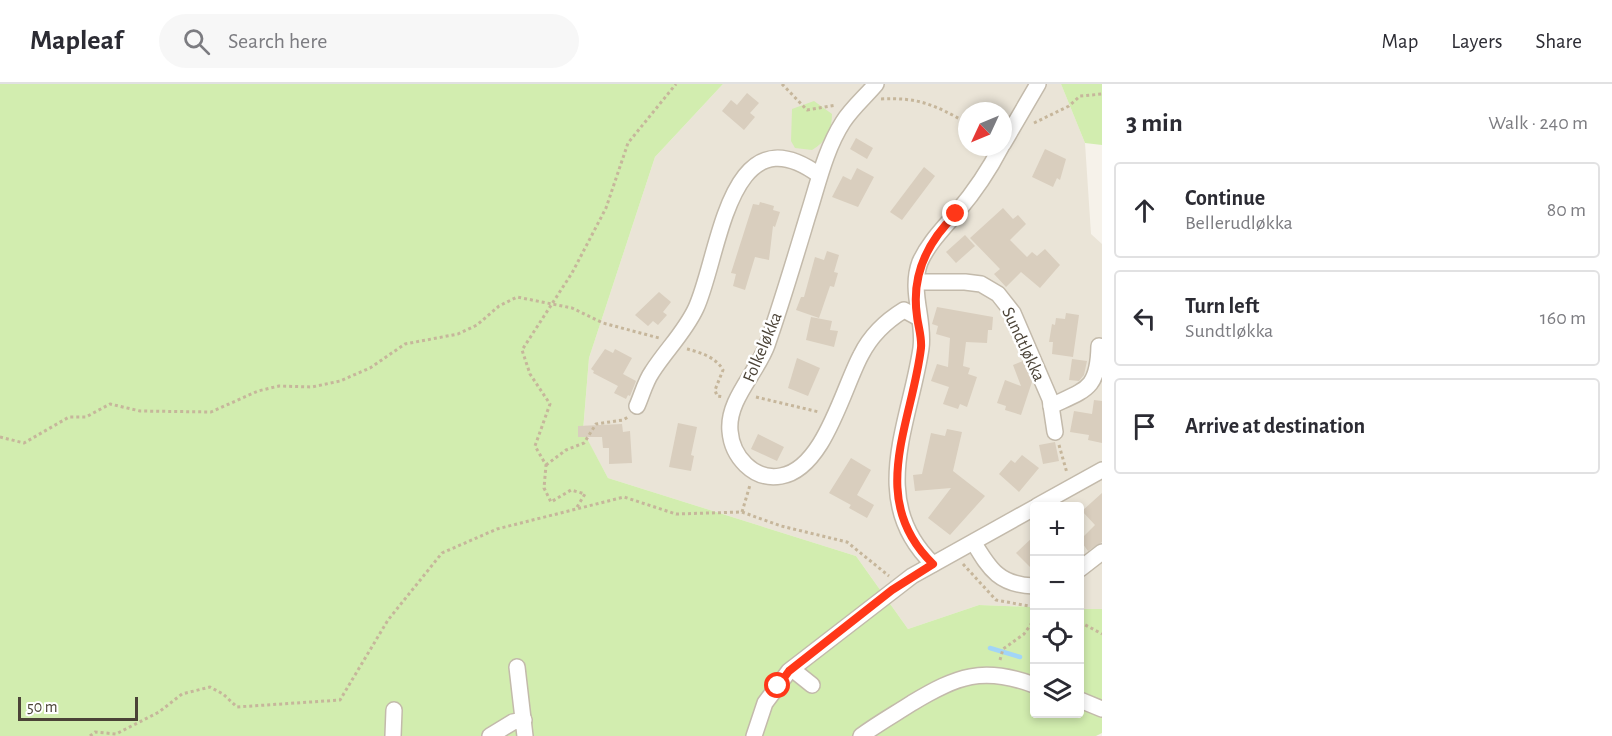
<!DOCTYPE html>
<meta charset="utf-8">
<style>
:root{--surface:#fff;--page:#f7f7f7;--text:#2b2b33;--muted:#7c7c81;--line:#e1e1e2}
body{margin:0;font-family:"Alegreya Sans",sans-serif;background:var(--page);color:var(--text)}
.controls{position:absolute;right:18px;bottom:18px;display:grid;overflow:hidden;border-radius:6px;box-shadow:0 3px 9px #0003}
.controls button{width:54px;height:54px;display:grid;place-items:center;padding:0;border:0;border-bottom:2px solid var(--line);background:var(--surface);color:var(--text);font:30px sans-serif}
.compass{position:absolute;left:958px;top:18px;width:54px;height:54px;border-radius:50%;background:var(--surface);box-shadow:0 3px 9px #0003;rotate:226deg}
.scale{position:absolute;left:18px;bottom:15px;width:120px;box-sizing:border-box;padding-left:6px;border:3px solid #4b4337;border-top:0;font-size:16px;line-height:21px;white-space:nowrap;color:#4b4337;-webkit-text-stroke:4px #fff;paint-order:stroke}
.stop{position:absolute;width:18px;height:18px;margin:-14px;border:4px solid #ff3718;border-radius:50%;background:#fff}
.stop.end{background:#ff3718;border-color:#fff;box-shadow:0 2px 6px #0008}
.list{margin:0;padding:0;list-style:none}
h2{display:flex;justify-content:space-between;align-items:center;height:78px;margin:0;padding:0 24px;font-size:26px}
h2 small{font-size:20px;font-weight:400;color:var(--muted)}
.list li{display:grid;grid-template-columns:39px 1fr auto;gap:18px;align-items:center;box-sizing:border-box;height:96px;margin:0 12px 12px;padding:0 12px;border:2px solid var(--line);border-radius:6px}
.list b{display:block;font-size:22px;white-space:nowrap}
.list p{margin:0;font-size:20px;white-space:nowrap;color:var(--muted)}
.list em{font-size:20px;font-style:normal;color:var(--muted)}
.icon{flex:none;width:33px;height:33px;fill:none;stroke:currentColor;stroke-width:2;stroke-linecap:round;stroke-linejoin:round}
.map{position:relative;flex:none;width:1102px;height:652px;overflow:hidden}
header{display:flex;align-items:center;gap:36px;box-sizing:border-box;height:84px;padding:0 30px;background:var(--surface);border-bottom:2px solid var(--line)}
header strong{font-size:28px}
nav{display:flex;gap:33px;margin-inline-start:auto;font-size:21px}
.search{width:420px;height:54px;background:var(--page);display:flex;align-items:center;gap:15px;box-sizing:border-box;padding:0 21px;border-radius:33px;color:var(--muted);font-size:22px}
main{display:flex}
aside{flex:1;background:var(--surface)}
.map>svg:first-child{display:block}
</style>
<header>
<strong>Mapleaf</strong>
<div class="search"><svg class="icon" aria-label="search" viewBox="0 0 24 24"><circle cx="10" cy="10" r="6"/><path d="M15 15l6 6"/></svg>Search here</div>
<nav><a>Map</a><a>Layers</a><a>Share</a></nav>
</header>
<main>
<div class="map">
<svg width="1102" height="652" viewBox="0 0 1102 652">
<rect width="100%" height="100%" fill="#f6f2ea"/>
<path fill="#eae4d7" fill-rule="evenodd" d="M723 0H1061L1085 59 1091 150 1102 160V525H1080V422H1034V523L979 521 908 545 856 472 608 394 583 348 589 274 655 73ZM967 27H1003V63H967Z"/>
<g fill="#d2edaf">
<polygon points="0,0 723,0 655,73 589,274 583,347 608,394 856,472 908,545 979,521 1034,523 1034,630 1080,630 1080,525 1102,525 1102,649 1096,652 0,652"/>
<polygon points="1061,0 1102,0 1102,61 1085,59"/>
<path d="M814 17 832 30C832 46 826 58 812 66L795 64 791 57 792 25Z"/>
</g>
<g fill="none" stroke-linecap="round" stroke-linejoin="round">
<polyline stroke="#a2d5f7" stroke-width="4.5" points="990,564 1020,573"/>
</g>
<g fill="#d9cebe">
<polygon points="747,9 759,19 750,29 755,33 744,46 722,27 731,16 737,21"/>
<polygon points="856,54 873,64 867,75 850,65"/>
<polygon points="1045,65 1066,75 1060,96 1057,94 1053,103 1032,93"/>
<polygon points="924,83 935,92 902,136 890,128"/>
<polygon points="857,84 874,93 858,123 832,113 843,92 851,96"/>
<polygon points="760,118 774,122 773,126 780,128 775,143 773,142 769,176 755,173 745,206 733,202 736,190 731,189 753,120 759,121"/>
<polygon points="1003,124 1013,135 1018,131 1026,140 1010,156 1027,173 1032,168 1037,172 1045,165 1060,181 1040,204 1021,188 1006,203 994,190 1000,185 970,154"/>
<polygon points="965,151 975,162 956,179 946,168"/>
<polygon points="827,167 839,171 834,188 838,189 834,203 830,202 819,234 796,226 801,213 804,213 815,173 824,176"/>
<polygon points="659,208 671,218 663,228 667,231 658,241 653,237 648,242 635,231"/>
<polygon points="937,223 993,233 992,246 988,246 987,259 966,258 963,282 970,284 968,290 977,293 967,323 960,320 958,325 943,320 949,303 931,297 937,280 948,283 950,254 936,250 938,242 932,240"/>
<polygon points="1066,229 1079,231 1073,273 1052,270 1053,258 1049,258 1052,240 1055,241 1056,234 1065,235"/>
<polygon points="811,233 832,237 830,246 838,247 834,263 806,256"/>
<polygon points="605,265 613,269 615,265 632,274 623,290 636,297 630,312 628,311 626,315 614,309 618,302 593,289 594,287 591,285"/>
<polygon points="797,274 820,284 808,312 788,304"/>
<polygon points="1072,275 1087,277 1084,291 1079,297 1069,296"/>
<polygon points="1023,277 1032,298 1021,331 1005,326 1006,322 997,319 1005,296 1021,302 1013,281"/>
<polygon points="1094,316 1102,317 1102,359 1088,356 1089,351 1070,348 1074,327 1092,330"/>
<polygon points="678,339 697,343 691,371 694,372 691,387 669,383"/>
<polygon points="622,340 623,348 630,347 632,379 609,380 609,364 603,364 602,353 578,353 578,342"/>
<polygon points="947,345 962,348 953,387 985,412 950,451 928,434 951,404 915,407 913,391 922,390 931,349 945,352"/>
<polygon points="758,350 784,363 777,377 751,365"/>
<polygon points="1055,358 1059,377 1043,380 1039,361"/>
<polygon points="1022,371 1039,384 1019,408 999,390 1011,376 1015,379"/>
<polygon points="851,374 871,386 857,411 874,421 867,434 849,424 852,419 851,421 829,409"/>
<polygon points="1102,409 1102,458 1088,467 1080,456 1095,441 1082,427"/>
<polygon points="1035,451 1035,488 1016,469"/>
</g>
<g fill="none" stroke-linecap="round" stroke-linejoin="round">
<g stroke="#c3baab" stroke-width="18">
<g id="minor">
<path d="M876 0C866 12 852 24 843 38 825 66 818 100 808 131 795 174 782 218 767 261 757 289 727 316 730 347 732 372 753 397 781 392 824 385 843 304 861 271 871 251 886 237 904 226L917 233"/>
<polyline points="1003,60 1038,0"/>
<polyline points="917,198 965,198 981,200 998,210 1013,229 1050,315 1055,348"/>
<path d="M637 322C642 311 645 298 652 288 666 266 685 248 696 224 720 172 728 25 819 91"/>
<path d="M1051 322C1087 305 1098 305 1099 262"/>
<polyline points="1037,422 1102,386"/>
<path d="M974 459C990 486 1000 501 1034 502"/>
<path d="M933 480C867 417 910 339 921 264 925 236 909 207 920 178 929 158 944 144 958 127 975 107 989 86 1001 63"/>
<polyline points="1080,485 1102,468"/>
<polyline points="517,583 525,652"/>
<polyline points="792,585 812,601"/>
<polyline points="1080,616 1102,625"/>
<polyline points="393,652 394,626"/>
<polyline points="490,652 513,638 524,636"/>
<polyline points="754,652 765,619 789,587 912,492 1034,424"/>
<path d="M861 652C877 640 895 630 912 619 957 592 983 582 1034 601"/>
</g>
</g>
<g stroke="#c6b69b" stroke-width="3" stroke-dasharray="3 3" stroke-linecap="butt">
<polyline points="782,0 807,26 836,21"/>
<path d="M881 15C918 13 935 21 967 39"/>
<polyline points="1034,39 1069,22 1080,12 1102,10"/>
<path d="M687 265C700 268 717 274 723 286L715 306 717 312 724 313"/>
<polyline points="756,313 819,328"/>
<polyline points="0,353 24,359 69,333 86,333 110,320 140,327 211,328 258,307 279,302 312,303 340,297 370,284 405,260 458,250 477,241 499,222 517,213 572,224 603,239 659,254"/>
<polyline points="1059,361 1067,389"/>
<polyline points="546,381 566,366 584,359 596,340 623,336 628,333"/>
<polyline points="577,423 585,410 571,406 551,418 544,404 546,381 535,362 550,320 530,290 522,266 572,189 606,124 628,59 676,0"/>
<polyline points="742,428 750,401"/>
<polyline points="963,480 996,516 1034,523"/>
<polyline points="1080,538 1102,550"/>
<polyline points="1000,576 1003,565 1024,550 1034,536"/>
<polyline points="90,652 95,648 116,650 159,628 182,610 210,603 223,610 237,623 340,616 388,536 442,469 497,445 624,413 676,430 742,428 781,442 847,458 889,492"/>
</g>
<use href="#minor" stroke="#fff" stroke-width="15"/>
</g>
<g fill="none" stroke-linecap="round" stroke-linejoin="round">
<path stroke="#ff3718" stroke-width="8" d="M778 602 789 587 892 506 933 480C866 415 912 340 921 264 922 253 918 242 917 232 911 191 927 158 956 130"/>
</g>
<g text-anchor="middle" stroke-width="5" stroke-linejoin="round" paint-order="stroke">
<g font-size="18" fill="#4b4337" stroke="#fff">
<text transform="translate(1024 260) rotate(65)" y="6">Sundtløkka</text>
<text transform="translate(762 263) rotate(-67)" y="6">Folkeløkka</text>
</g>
</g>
</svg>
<div class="controls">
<button>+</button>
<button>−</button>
<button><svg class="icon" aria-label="locate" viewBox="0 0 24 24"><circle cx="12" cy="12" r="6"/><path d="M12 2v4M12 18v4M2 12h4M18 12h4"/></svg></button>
<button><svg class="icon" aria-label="layers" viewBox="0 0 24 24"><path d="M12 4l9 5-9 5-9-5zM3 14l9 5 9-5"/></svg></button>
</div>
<svg class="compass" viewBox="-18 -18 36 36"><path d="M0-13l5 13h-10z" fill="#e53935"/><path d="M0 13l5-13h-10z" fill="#7c7c81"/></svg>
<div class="scale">50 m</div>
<div class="stop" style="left:778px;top:602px"></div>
<div class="stop end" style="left:956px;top:130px"></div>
</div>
<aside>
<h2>3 min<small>Walk · 240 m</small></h2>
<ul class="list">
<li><svg class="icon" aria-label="ahead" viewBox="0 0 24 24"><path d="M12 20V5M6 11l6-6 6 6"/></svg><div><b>Continue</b><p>Bellerudløkka</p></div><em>80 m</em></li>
<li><svg class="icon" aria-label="left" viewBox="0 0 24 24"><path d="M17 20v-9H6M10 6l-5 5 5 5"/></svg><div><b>Turn left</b><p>Sundtløkka</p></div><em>160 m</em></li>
<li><svg class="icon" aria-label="arrive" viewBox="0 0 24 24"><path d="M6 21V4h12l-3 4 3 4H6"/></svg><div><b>Arrive at destination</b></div></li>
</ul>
</aside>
</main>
